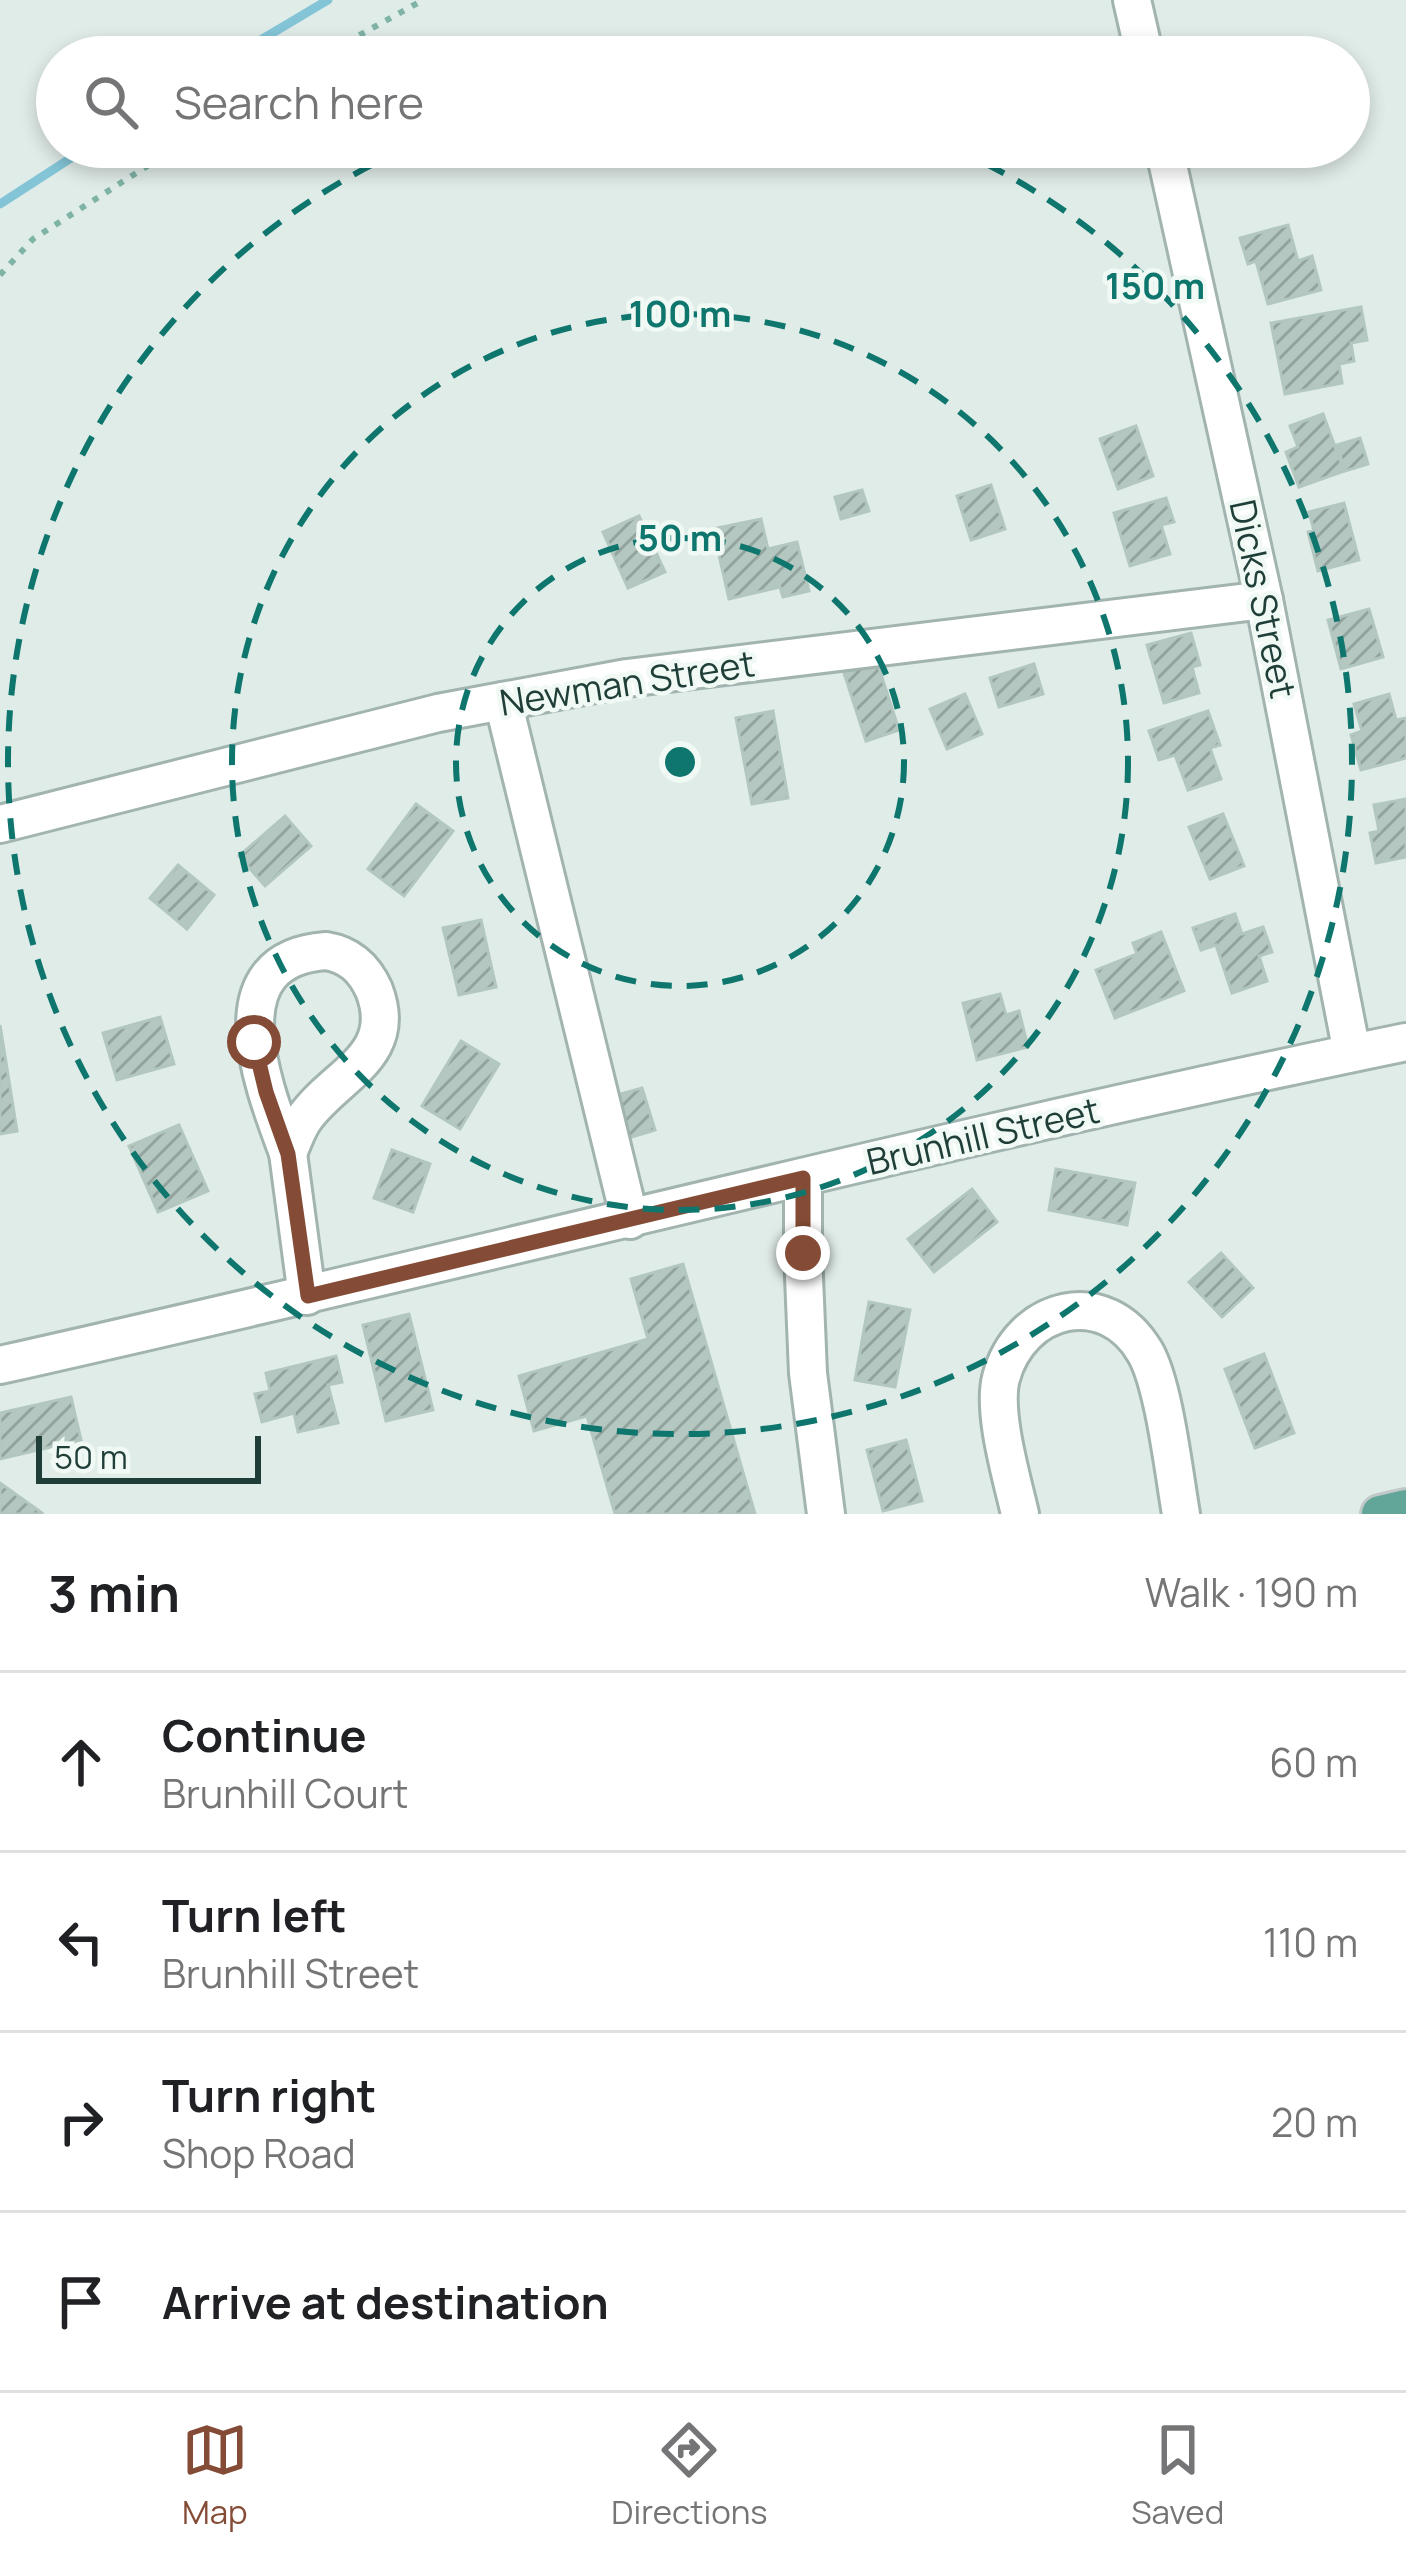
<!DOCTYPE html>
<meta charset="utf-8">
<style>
:root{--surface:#fff;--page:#f2f2f2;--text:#202124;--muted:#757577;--line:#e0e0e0;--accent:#844c36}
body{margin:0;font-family:Manrope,sans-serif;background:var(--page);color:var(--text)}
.scale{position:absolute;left:36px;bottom:30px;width:225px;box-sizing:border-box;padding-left:12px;border:6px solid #1f3e38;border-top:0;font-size:33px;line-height:42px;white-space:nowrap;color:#1f3e38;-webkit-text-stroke:9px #f1f9f5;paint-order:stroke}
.stop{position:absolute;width:36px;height:36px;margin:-27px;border:9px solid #844c36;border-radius:50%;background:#fff}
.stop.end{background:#844c36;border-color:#fff;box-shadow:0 3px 12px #0008}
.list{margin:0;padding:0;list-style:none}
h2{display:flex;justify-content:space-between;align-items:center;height:156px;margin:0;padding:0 48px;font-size:51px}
h2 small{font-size:39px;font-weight:400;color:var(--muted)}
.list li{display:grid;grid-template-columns:78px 1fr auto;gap:36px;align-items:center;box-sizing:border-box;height:180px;padding:0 48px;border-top:3px solid var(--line)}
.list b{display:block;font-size:45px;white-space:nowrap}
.list p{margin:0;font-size:39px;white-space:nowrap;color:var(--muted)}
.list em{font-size:39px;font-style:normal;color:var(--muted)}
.icon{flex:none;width:66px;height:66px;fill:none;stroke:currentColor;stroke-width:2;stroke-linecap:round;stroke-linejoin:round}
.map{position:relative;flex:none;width:1406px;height:1514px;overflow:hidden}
.search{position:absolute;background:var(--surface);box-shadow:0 6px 18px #0003;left:36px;right:36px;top:36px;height:132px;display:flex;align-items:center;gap:30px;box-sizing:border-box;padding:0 42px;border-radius:66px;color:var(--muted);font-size:45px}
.sheet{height:876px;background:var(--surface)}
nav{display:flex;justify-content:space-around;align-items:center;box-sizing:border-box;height:168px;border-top:3px solid var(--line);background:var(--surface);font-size:33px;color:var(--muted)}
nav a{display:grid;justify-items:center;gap:6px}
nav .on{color:var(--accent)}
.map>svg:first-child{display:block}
</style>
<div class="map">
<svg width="1406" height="1514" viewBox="0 0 1406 1514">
<defs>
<pattern id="building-hatch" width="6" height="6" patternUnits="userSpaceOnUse" patternTransform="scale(3)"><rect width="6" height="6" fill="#b5c7c1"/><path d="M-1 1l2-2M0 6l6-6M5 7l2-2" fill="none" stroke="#93a39e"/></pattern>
</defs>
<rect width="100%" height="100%" fill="#e0ece8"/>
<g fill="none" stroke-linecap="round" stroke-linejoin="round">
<g stroke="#83c5d7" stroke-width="9">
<polyline points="232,57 328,0"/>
<polyline points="0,204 88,147"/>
</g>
</g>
<g fill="url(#building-hatch)" stroke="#b2c7bf" stroke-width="3">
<polygon points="1288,225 1298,261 1312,256 1321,290 1268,304 1256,261 1248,264 1240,238"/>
<polygon points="1361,307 1367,340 1351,343 1354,361 1339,364 1342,383 1285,394 1271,323"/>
<polygon points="1323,414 1344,471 1299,487 1286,452 1298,447 1290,426"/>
<polygon points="1136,426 1153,476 1118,489 1100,439"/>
<polygon points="1360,438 1368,464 1345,471 1337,445"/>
<polygon points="991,485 1005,529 971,540 957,496"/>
<polygon points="862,490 869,511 841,519 835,497"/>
<polygon points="1166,498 1174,522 1161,525 1170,554 1130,566 1114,513"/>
<polygon points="1344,503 1359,560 1318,571 1308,532 1314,531 1309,512"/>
<polygon points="639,516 665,572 628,588 603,532"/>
<polygon points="761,519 768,549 797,542 809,591 783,597 780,587 729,599 713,529"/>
<polygon points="1369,609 1383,657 1341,669 1328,620"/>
<polygon points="1191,633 1200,665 1192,667 1199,693 1164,703 1147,645"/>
<polygon points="877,662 899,730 866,741 844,673"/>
<polygon points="1034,664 1043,694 999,707 990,678"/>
<polygon points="965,694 982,734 947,749 930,709"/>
<polygon points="1389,694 1396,720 1406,718 1406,758 1361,770 1351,735 1362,731 1354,704"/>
<polygon points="773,711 788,798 752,804 736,718"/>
<polygon points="1208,711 1220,745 1210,748 1221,779 1188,790 1175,755 1159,760 1149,731"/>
<polygon points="1406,799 1406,857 1376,863 1370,833 1379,831 1374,805"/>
<polygon points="416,804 453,831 404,896 368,869"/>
<polygon points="1223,814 1244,866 1210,879 1189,827"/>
<polygon points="285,816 311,846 265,886 239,856"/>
<polygon points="178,865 214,895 187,929 150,898"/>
<polygon points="1235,914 1242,934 1263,927 1272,952 1259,956 1267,981 1232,993 1216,945 1201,950 1193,928"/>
<polygon points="481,920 496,987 459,995 443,928"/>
<polygon points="1161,932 1184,991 1115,1018 1096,970 1137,954 1133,943"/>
<polygon points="1000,994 1006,1015 1019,1011 1028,1047 977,1060 963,1003"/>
<polygon points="160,1017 174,1064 117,1080 103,1033"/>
<polygon points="0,1025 17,1131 0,1134"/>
<polygon points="461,1041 499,1064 460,1129 422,1106"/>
<polygon points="642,1088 655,1130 619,1141 606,1098"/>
<polygon points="179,1125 208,1191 158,1212 129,1146"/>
<polygon points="392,1150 430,1164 413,1212 374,1198"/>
<polygon points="1056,1169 1135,1183 1127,1225 1049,1210"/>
<polygon points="972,1189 997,1222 934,1272 908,1239"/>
<polygon points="1221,1253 1253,1288 1222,1317 1189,1282"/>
<polygon points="683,1264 755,1514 615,1514 587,1416 534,1431 519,1376 648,1339 631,1279"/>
<polygon points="869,1302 910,1310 895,1387 855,1380"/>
<polygon points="409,1314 433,1410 386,1421 363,1325"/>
<polygon points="1264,1354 1294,1433 1255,1448 1225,1369"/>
<polygon points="336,1356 342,1382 328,1385 338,1423 298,1432 294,1413 262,1422 255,1394 270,1391 266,1373"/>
<polygon points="71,1397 81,1440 0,1459 0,1413"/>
<polygon points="906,1440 922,1501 883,1511 867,1450"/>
<polygon points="0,1483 42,1513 41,1514 0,1514"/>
</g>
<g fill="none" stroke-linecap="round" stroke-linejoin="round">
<g stroke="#a2b4b0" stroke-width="42">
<g id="minor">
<polyline points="1132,0 1145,57"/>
<polyline points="1164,147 1264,600 1352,1053"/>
<polyline points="503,701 630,1220"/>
<polyline points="0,824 438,713 627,678 1264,600"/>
<path d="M326 951C350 955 364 968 374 990 400 1057 334 1075 304 1119 297 1129 293 1142 288 1153 264 1088 212 959 326 951Z"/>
<polyline points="288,1153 307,1296"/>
<polyline points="803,1178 803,1253 808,1373 826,1514"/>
<path d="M0 1365C469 1260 935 1139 1406 1042"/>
<path d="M1020 1514C1012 1479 992 1412 1001 1378 1020 1306 1105 1284 1145 1352 1164 1384 1174 1474 1181 1514"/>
</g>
</g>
<g stroke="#c0c9c7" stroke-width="42">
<polyline id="major" points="1380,1514 1406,1508"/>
</g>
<g stroke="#7eb3a5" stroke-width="6" stroke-dasharray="6 9" stroke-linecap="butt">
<polyline points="320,57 423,0"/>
<polyline points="0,275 33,239 177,147"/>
</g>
<use href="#minor" stroke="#fff" stroke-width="36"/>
<use href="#major" stroke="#61a698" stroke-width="36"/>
</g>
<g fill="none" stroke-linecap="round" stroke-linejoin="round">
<polyline stroke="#844c36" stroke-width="15" points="254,1042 266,1092 288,1154 308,1296 803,1178 803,1253"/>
</g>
<g fill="none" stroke="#0f766e" stroke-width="6" stroke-dasharray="21 15">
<circle cx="680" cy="762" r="224"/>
<circle cx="680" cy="762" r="448"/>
<path d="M953 148A672 672 0 1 1 407 148"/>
</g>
<g text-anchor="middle" stroke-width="9" stroke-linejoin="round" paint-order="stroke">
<g font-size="36" fill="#1f3e38" stroke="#f1f9f5">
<text transform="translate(1263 599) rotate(78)" y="13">Dicks Street</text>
<text transform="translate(627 683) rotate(-9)" y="13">Newman Street</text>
<text transform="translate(983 1136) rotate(-13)" y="13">Brunhill Street</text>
</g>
</g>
<circle cx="680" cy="762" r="18" fill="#0f766e" stroke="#f1f9f5" stroke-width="6"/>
<g font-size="36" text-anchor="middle" font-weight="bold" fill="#0f766e" stroke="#f1f9f5" stroke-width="9" stroke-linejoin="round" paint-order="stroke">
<text x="1155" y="299">150 m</text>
<text x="680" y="327">100 m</text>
<text x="680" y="551">50 m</text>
</g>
</svg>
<div class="scale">50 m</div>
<div class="stop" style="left:254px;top:1042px"></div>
<div class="stop end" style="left:803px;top:1253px"></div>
<div class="search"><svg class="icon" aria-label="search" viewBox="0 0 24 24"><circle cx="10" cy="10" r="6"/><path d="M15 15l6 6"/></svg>Search here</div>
</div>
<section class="sheet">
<h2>3 min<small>Walk · 190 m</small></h2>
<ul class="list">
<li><svg class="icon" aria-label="ahead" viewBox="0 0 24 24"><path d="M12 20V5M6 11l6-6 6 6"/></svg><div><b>Continue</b><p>Brunhill Court</p></div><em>60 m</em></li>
<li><svg class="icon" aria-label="left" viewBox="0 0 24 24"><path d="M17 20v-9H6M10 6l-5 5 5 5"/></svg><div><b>Turn left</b><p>Brunhill Street</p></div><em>110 m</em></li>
<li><svg class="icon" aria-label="right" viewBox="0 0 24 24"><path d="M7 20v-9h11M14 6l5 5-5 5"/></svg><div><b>Turn right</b><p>Shop Road</p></div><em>20 m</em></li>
<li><svg class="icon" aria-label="arrive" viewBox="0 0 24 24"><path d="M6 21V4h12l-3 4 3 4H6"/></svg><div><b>Arrive at destination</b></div></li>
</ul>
</section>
<nav>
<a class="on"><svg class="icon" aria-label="map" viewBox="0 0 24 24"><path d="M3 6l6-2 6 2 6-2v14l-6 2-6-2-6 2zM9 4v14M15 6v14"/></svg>Map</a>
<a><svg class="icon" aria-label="directions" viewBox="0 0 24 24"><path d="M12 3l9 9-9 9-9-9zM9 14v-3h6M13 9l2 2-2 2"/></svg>Directions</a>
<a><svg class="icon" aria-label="saved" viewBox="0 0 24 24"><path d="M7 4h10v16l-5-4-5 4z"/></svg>Saved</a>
</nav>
